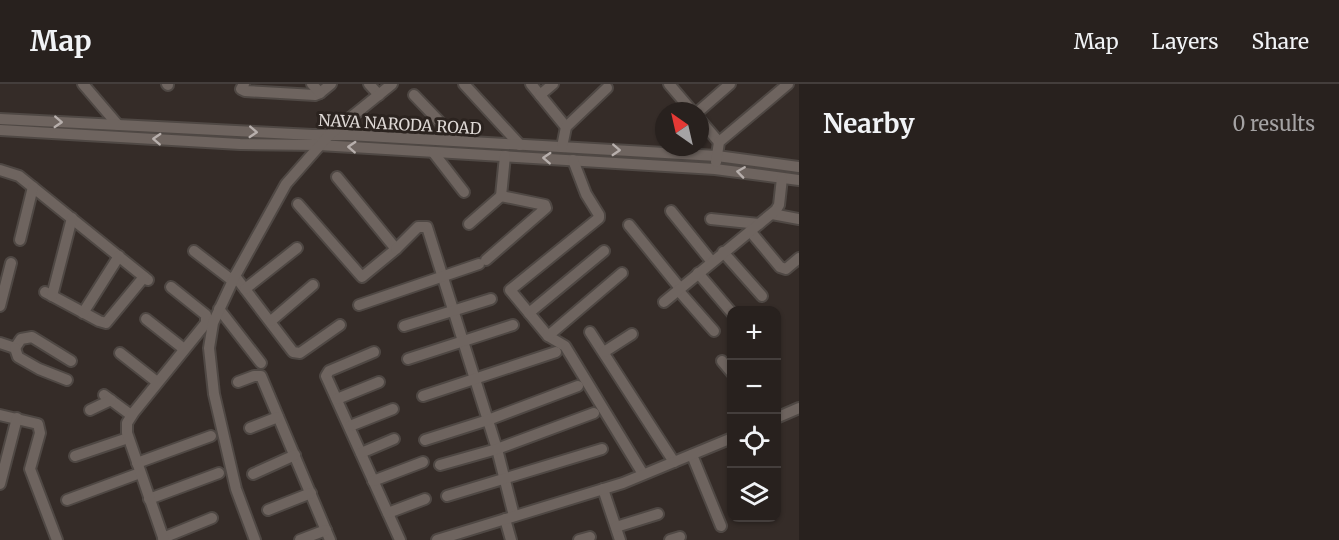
<!DOCTYPE html>
<meta charset="utf-8">
<style>
:root{--surface:#28211e;--page:#342e2b;--text:#f1f3f6;--muted:#a5a3a4;--line:#443e3c}
body{margin:0;font-family:Merriweather,serif;background:var(--page);color:var(--text)}
.controls{position:absolute;right:18px;bottom:18px;display:grid;overflow:hidden;border-radius:12px;box-shadow:0 2px 4px #0004}
.controls button{width:54px;height:54px;display:grid;place-items:center;padding:0;border:0;border-bottom:2px solid var(--line);background:var(--surface);color:var(--text);font:30px sans-serif}
.compass{position:absolute;left:655px;top:18px;width:54px;height:54px;border-radius:50%;background:var(--surface);box-shadow:0 2px 4px #0004;rotate:326deg}
.list{margin:0;padding:0;list-style:none}
h2{display:flex;justify-content:space-between;align-items:center;height:78px;margin:0;padding:0 24px;font-size:26px}
h2 small{font-size:20px;font-weight:400;color:var(--muted)}
.icon{flex:none;width:33px;height:33px;fill:none;stroke:currentColor;stroke-width:2;stroke-linecap:round;stroke-linejoin:round}
.map{position:relative;flex:none;width:799px;height:456px;overflow:hidden}
header{display:flex;align-items:center;gap:36px;box-sizing:border-box;height:84px;padding:0 30px;background:var(--surface);border-bottom:2px solid var(--line)}
header strong{font-size:28px}
nav{display:flex;gap:33px;margin-inline-start:auto;font-size:21px}
main{display:flex}
aside{flex:1;background:var(--surface)}
.map>svg:first-child{display:block}
</style>
<header>
<strong>Map</strong>
<nav><a>Map</a><a>Layers</a><a>Share</a></nav>
</header>
<main>
<div class="map">
<svg width="799" height="456" viewBox="0 0 799 456">
<rect width="100%" height="100%" fill="#352c28"/>
<g fill="none" stroke-linecap="round" stroke-linejoin="round">
<g stroke="#4f4844" stroke-width="14">
<g id="minor">
<polyline points="83,0 118,41"/>
<polyline points="167,0 168,1"/>
<polyline points="244,0 241,5 245,7 315,11 320,9 331,0"/>
<polyline points="312,0 320,9"/>
<polyline points="369,0 379,11"/>
<polyline points="464,0 520,61"/>
<polyline points="531,0 566,43"/>
<polyline points="669,0 692,27"/>
<polyline points="414,11 458,57"/>
<polyline points="540,11 553,0"/>
<polyline points="699,27 730,0"/>
<polyline points="0,35 313,51 348,51 717,72 799,83"/>
<polyline points="700,36 719,58"/>
<polyline points="0,46 240,60 319,61 715,85 799,96"/>
<polyline points="562,63 566,43 607,4"/>
<polyline points="433,68 464,108"/>
<polyline points="573,76 586,110 599,131 599,134 510,206 548,252 565,262 643,390"/>
<polyline points="716,78 719,58 788,0"/>
<polyline points="0,86 19,92 148,196"/>
<polyline points="298,120 362,193 396,165 337,93"/>
<polyline points="671,127 712,178"/>
<polyline points="772,130 799,135"/>
<polyline points="711,135 759,140"/>
<polyline points="469,140 501,112"/>
<polyline points="629,141 680,204"/>
<polyline points="750,147 780,183 786,185 799,174"/>
<polyline points="20,156 33,103"/>
<polyline points="396,165 418,143 427,143 497,365 514,432"/>
<polyline points="194,167 233,197"/>
<polyline points="723,168 762,212"/>
<polyline points="486,176 546,124 545,121 501,112 505,72"/>
<polyline points="698,189 732,229"/>
<polyline points="235,192 293,268 300,269 340,241"/>
<polyline points="245,205 297,164"/>
<polyline points="678,206 714,247"/>
<polyline points="45,208 99,237 106,239 144,193"/>
<polyline points="52,212 72,134"/>
<polyline points="664,218 776,126 779,121 782,94"/>
<polyline points="359,221 479,180"/>
<polyline points="0,222 11,179"/>
<polyline points="219,225 261,279"/>
<polyline points="83,229 119,172"/>
<polyline points="529,229 604,167"/>
<polyline points="146,235 184,265"/>
<polyline points="271,237 313,201"/>
<polyline points="404,242 491,215"/>
<polyline points="590,248 674,378"/>
<polyline points="548,252 622,189"/>
<polyline points="0,259 15,264 21,255 32,253 71,277"/>
<polyline points="15,264 18,273 39,285 67,296"/>
<polyline points="374,268 329,287 326,292 400,456"/>
<polyline points="604,268 632,250"/>
<polyline points="120,269 157,298"/>
<polyline points="408,275 513,241"/>
<polyline points="722,277 732,289"/>
<polyline points="238,298 254,292 261,292 330,456"/>
<polyline points="104,311 131,331"/>
<polyline points="423,312 556,268"/>
<polyline points="337,315 379,298"/>
<polyline points="90,326 111,316"/>
<polyline points="0,331 38,340 40,349 30,385 57,456"/>
<polyline points="776,334 799,324"/>
<polyline points="350,342 393,325"/>
<polyline points="250,344 278,333"/>
<polyline points="425,356 488,336 578,302"/>
<polyline points="361,369 394,355"/>
<polyline points="692,371 721,442"/>
<polyline points="75,372 128,354"/>
<polyline points="137,379 211,352"/>
<polyline points="440,381 497,365 594,329"/>
<polyline points="253,390 295,371"/>
<polyline points="373,397 423,378"/>
<polyline points="0,400 17,334"/>
<polyline points="603,405 620,456"/>
<polyline points="447,412 602,365"/>
<polyline points="149,415 219,389"/>
<polyline points="67,416 140,389"/>
<polyline points="268,426 311,409"/>
<polyline points="388,429 425,415"/>
<polyline points="505,435 511,456"/>
<polyline points="616,443 658,430"/>
<polyline points="163,454 212,434"/>
<polyline points="164,456 127,349 127,339 134,328 206,239 206,231 171,203"/>
<polyline points="255,456 236,405 214,310 209,264 213,239 235,192 286,100 329,51 392,0"/>
<polyline points="300,456 326,446"/>
<polyline points="437,456 623,399 732,354"/>
<polyline points="579,456 590,453"/>
<polyline points="670,456 680,453"/>
</g>
</g>
<use href="#minor" stroke="#6e645f" stroke-width="10"/>
</g>
<defs><path id="oneway-chevron" d="M-2-3.5L2.5 0L-2 3.5" fill="none" stroke-width="1.6" stroke-linecap="round" stroke-linejoin="round" transform="scale(1.5)"/></defs>
<g stroke="#b7afac">
<use href="#oneway-chevron" transform="translate(58 38) rotate(3)"/>
<use href="#oneway-chevron" transform="translate(253 48) rotate(3)"/>
<use href="#oneway-chevron" transform="translate(157 55) rotate(-177)"/>
<use href="#oneway-chevron" transform="translate(352 63) rotate(-177)"/>
<use href="#oneway-chevron" transform="translate(616 66) rotate(3)"/>
<use href="#oneway-chevron" transform="translate(547 74) rotate(-177)"/>
<use href="#oneway-chevron" transform="translate(741 88) rotate(-172)"/>
</g>
<g text-anchor="middle" stroke-width="6" stroke-linejoin="round" paint-order="stroke">
<g font-size="16" fill="#ded8d5" stroke="#2b231f">
<text transform="translate(400 40) rotate(3)" y="6">NAVA NARODA ROAD</text>
</g>
</g>
</svg>
<div class="controls">
<button>+</button>
<button>−</button>
<button><svg class="icon" aria-label="locate" viewBox="0 0 24 24"><circle cx="12" cy="12" r="6"/><path d="M12 2v4M12 18v4M2 12h4M18 12h4"/></svg></button>
<button><svg class="icon" aria-label="layers" viewBox="0 0 24 24"><path d="M12 4l9 5-9 5-9-5zM3 14l9 5 9-5"/></svg></button>
</div>
<svg class="compass" viewBox="-18 -18 36 36"><path d="M0-13l5 13h-10z" fill="#e53935"/><path d="M0 13l5-13h-10z" fill="#a5a3a4"/></svg>
</div>
<aside>
<h2>Nearby<small>0 results</small></h2>
<ul class="list">
</ul>
</aside>
</main>
